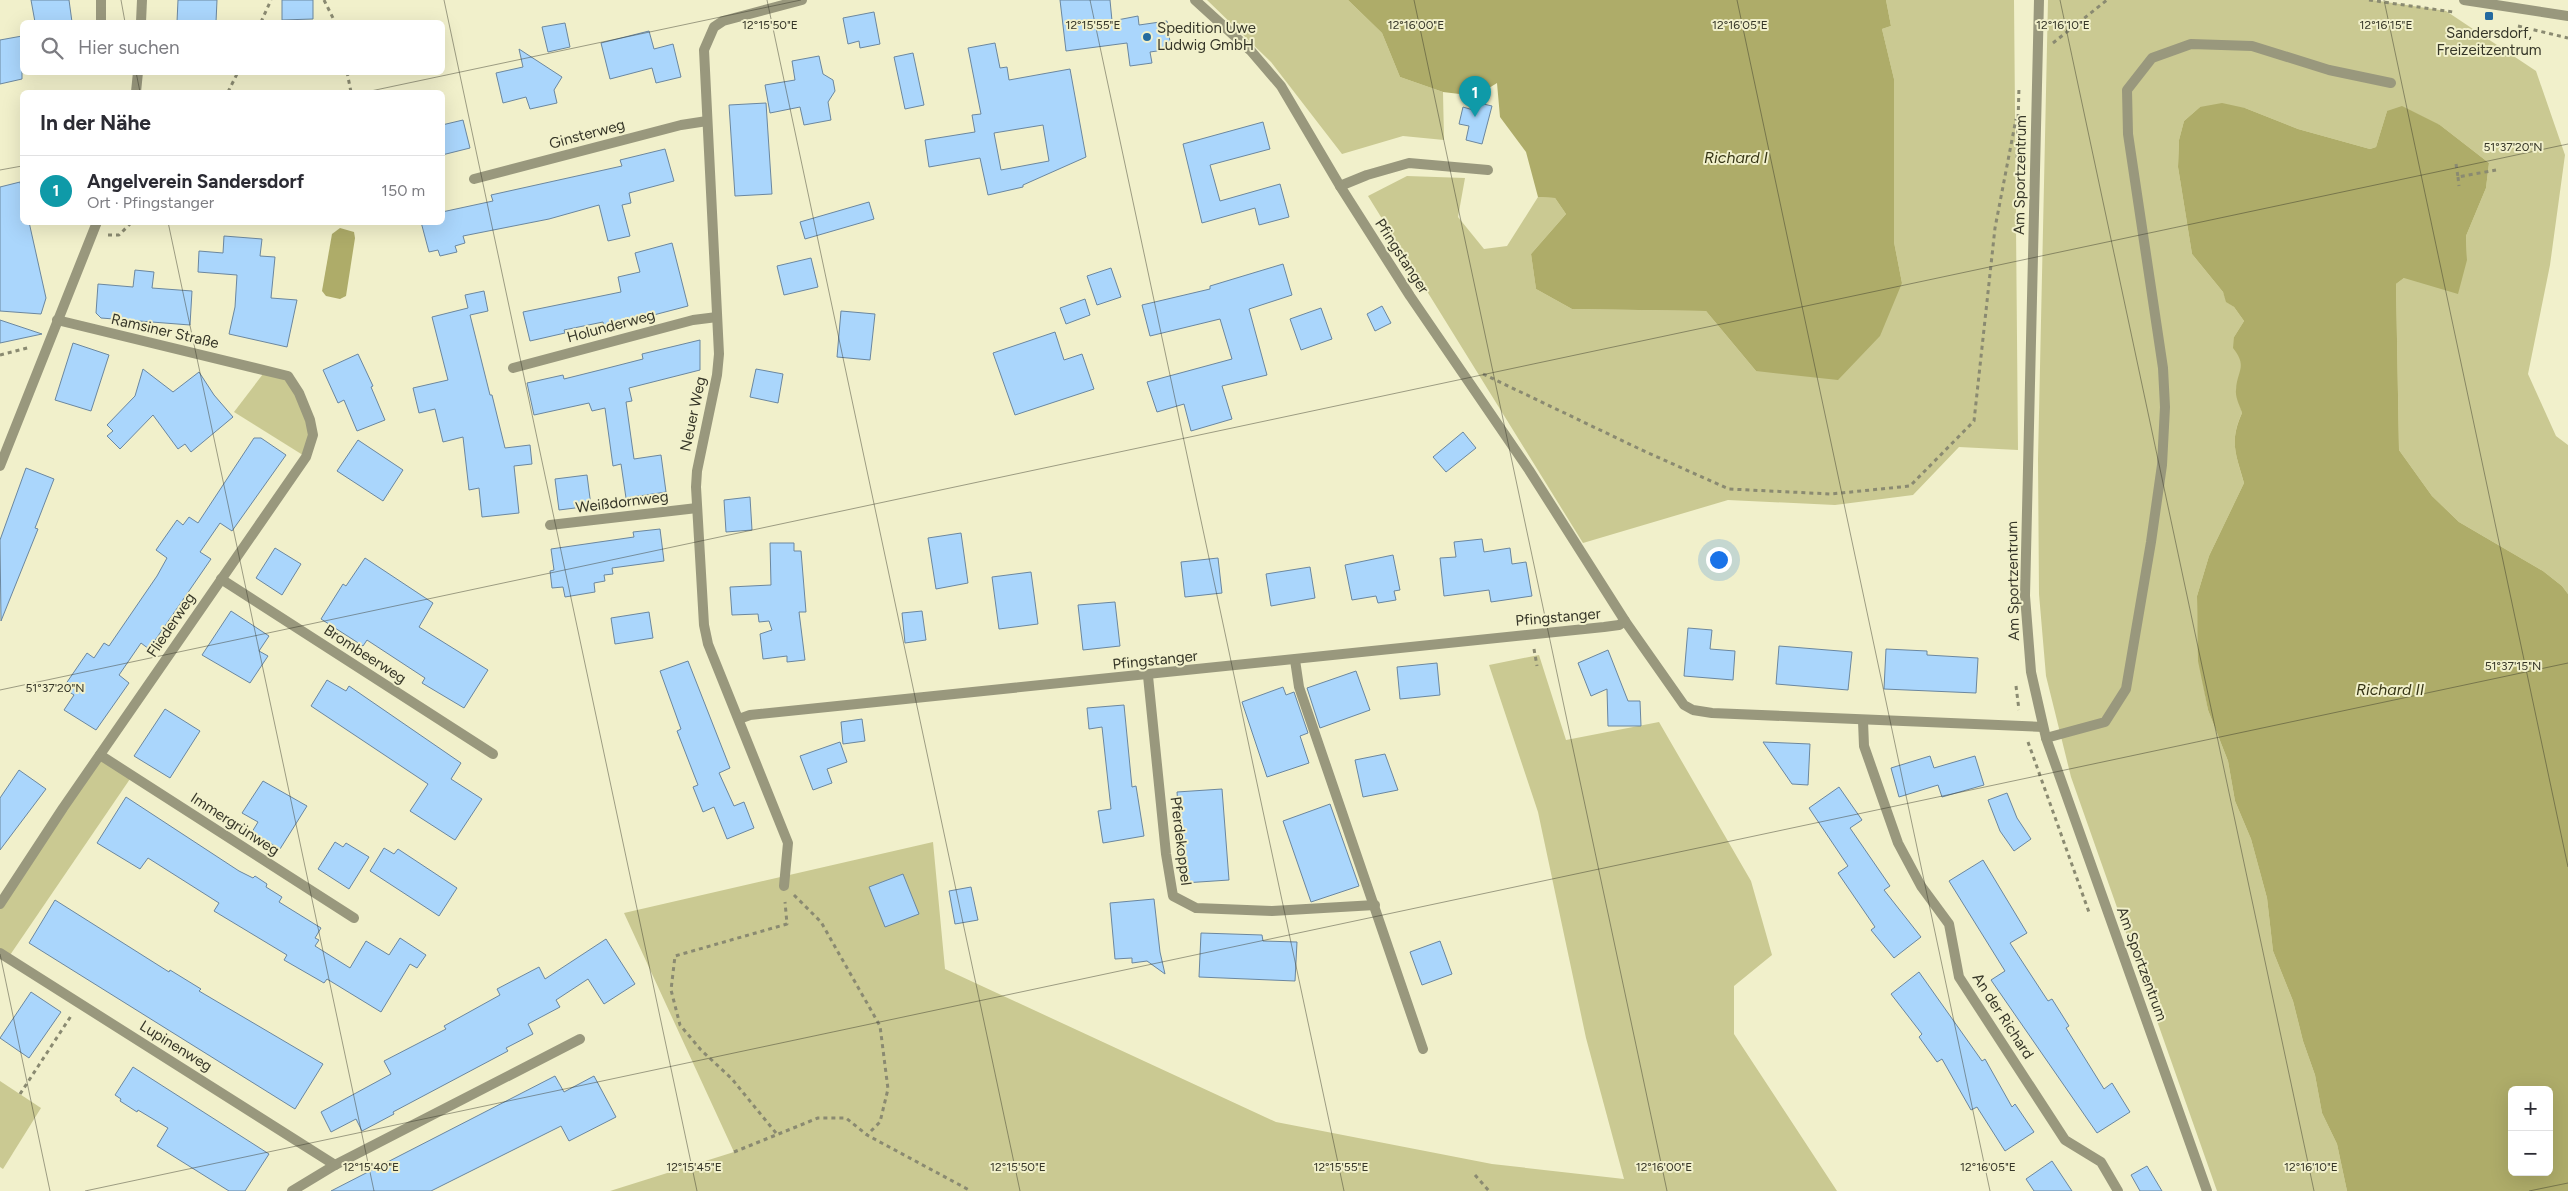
<!DOCTYPE html>
<html lang="de">
<meta charset="utf-8">
<style>
:root{--surface:#fff;--page:#f7f7f7;--text:#2b2b33;--muted:#7c7c81;--line:#e1e1e2;--accent:#0b8043}
body{margin:0;font-family:Figtree,sans-serif;background:var(--page);color:var(--text)}
.controls{position:absolute;right:15px;bottom:15px;display:grid;overflow:hidden;border-radius:8px;box-shadow:0 5px 20px #0002}
.controls button{width:45px;height:45px;display:grid;place-items:center;padding:0;border:0;border-bottom:1px solid var(--line);background:var(--surface);color:var(--text);font:25px sans-serif}
.you{position:absolute;left:1718px;top:559px;width:18px;height:18px;margin:-12px;border:4px solid #fff;border-radius:50%;background:#1a73e8;box-shadow:0 0 0 8px #1a73e833}
.badge{display:grid;place-items:center;width:32px;height:32px;border-radius:50%;background:var(--accent);color:#fff;font-size:16px;font-weight:700}
.pin{position:absolute;translate:-50% -41px;filter:drop-shadow(0 1px 2px #0008)}
.pin::after{content:'';position:absolute;top:26px;width:18px;height:15px;background:inherit;clip-path:polygon(0 0,100% 0,50% 100%)}
.list{margin:0;padding:0;list-style:none}
h2{display:flex;justify-content:space-between;align-items:center;height:65px;margin:0;padding:0 20px;font-size:21px}
h2 small{font-size:16px;font-weight:400;color:var(--muted)}
.list li{display:grid;grid-template-columns:32px 1fr auto;gap:15px;align-items:center;box-sizing:border-box;height:70px;padding:0 20px;border-top:1px solid var(--line)}
.list b{display:block;font-size:19px;white-space:nowrap}
.list p{margin:0;font-size:16px;white-space:nowrap;color:var(--muted)}
.list em{font-size:16px;font-style:normal;color:var(--muted)}
.icon{flex:none;width:28px;height:28px;fill:none;stroke:currentColor;stroke-width:2;stroke-linecap:round;stroke-linejoin:round}
.map{position:relative;flex:none;width:2568px;height:1191px;overflow:hidden}
.search{position:absolute;background:var(--surface);box-shadow:0 5px 20px #0002;left:20px;top:20px;width:425px;height:55px;display:flex;align-items:center;gap:12px;box-sizing:border-box;padding:0 18px;border-radius:8px;color:var(--muted);font-size:19px}
.panel{position:absolute;background:var(--surface);box-shadow:0 5px 20px #0002;left:20px;top:90px;width:425px;height:135px;border-radius:8px}
.map>svg:first-child{display:block}
</style>
<div class="map">
<svg width="2568" height="1191" viewBox="0 0 2568 1191">
<rect width="100%" height="100%" fill="#f1f0cb"/>
<g fill="#cac992">
<polygon points="1207,0 1348,0 1382,33 1400,77 1443,92 1444,140 1403,136 1342,154 1271,62"/>
<polygon points="1886,0 2014,0 2018,450 1959,447 1913,495 1835,505 1728,500 1583,543 1368,196 1407,176 1465,178 1458,217 1484,249 1507,246 1538,197 1555,198 1566,214 1531,254 1536,289 1572,309 1706,311 1756,371 1902,283 1894,242 1894,79 1882,29 1891,26"/>
<path d="M2048 0H2373L2446 11 2536 71 2565 155 2550 265 2528 374 2556 436 2568 445V594L2562 586 2543 571 2459 522 2432 496 2399 450 2396 284 2404 278 2467 260 2466 236 2486 188 2489 163 2440 125 2387 111 2376 147 2370 149 2298 129 2245 108 2200 107 2184 121 2179 140 2178 167 2192 254 2223 292 2227 302 2234 307 2244 321 2234 337 2241 358V370L2236 391 2242 413C2229 441 2236 455 2244 483L2209 556 2197 596 2199 661 2208 710 2228 761 2235 801 2251 839 2267 898 2273 951 2293 1001 2303 1041 2315 1075 2322 1113 2337 1144 2347 1191H2217L2071 777 2046 676 2039 594 2038 459Z"/>
<polygon points="266,370 288,376 310,420 306,457 234,412"/>
<polygon points="1539,655 1566,740 1659,722 1751,881 1772,955 1734,986 1734,1034 1837,1191 610,1191 734,1152 624,913 933,842 945,969 1276,1122 1492,1164 1624,1179 1586,1038 1538,812 1489,665"/>
<polygon points="100,755 132,776 8,958 0,953 0,904"/>
<polygon points="0,1081 41,1108 3,1169 0,1167"/>
</g>
<g fill="#aeac69" fill-rule="evenodd">
<polygon points="1348,0 1886,0 1891,26 1882,29 1894,79 1894,242 1902,283 1880,336 1838,380 1756,371 1706,311 1572,309 1536,289 1531,254 1566,214 1555,198 1538,197 1526,152 1500,117 1497,83 1476,96 1443,92 1400,77 1382,33"/>
<path d="M2222 103 2245 108 2298 129 2370 149 2376 147 2387 111 2402 106 2440 125 2489 163 2486 188 2466 236 2467 260 2458 294 2404 278 2396 284 2399 450 2432 496 2459 522 2543 571 2562 586 2568 594V1191H2347L2337 1144 2322 1113 2315 1075 2303 1041 2293 1001 2273 951 2267 898 2251 839 2235 801 2228 761 2208 710 2198 661 2197 596 2209 556 2244 483C2236 454 2229 442 2242 413 2240 406 2235 397 2236 390 2237 370 2248 367 2233 348L2234 337 2244 321 2234 307 2226 302 2223 292 2192 254 2178 167 2179 140 2184 121 2200 107ZM2512 1090H2549V1172H2512Z"/>
<polygon points="340,228 354,232 355,238 346,296 340,299 326,296 322,291 332,234"/>
</g>
<g fill="#aad6fc" stroke="#6b879f" fill-rule="evenodd">
<polygon points="31,0 69,0 72,22 35,22"/>
<polygon points="178,0 217,0 216,22 177,22"/>
<polygon points="282,0 313,0 313,19 282,20"/>
<polygon points="1060,0 1110,0 1112,21 1138,16 1139,25 1167,21 1171,49 1150,52 1152,63 1130,66 1127,43 1066,51"/>
<polygon points="874,12 880,44 860,48 859,41 848,44 843,18"/>
<polygon points="565,23 570,47 548,52 542,27"/>
<polygon points="649,31 654,49 673,44 681,77 656,83 652,68 610,79 601,43"/>
<polygon points="22,36 22,79 0,84 0,40"/>
<path d="M995 43 1000 68 1007 67 1009 80 1070 69 1086 157 1023 185V187L988 195 980 158 929 167 925 140 975 132 972 115 981 114 968 48ZM1043 125 1049 161 1001 170 994 133Z"/>
<polygon points="519,49 562,77 554,90 557,103 530,109 526,97 503,103 496,73 523,67"/>
<polygon points="913,53 924,105 905,109 894,57"/>
<polygon points="819,56 823,74 833,80 835,91 828,102 831,120 804,125 800,107 770,113 765,85 795,80 792,61"/>
<polygon points="1475,102 1492,106 1482,144 1466,140 1469,126 1459,124 1463,107 1473,110"/>
<polygon points="766,103 772,194 735,196 729,105"/>
<polygon points="463,120 470,148 442,155 442,125"/>
<polygon points="1263,122 1270,149 1210,165 1220,201 1280,184 1289,217 1259,225 1255,208 1202,223 1183,144"/>
<polygon points="665,149 674,181 629,193 631,203 622,205 630,236 608,241 599,205 549,219 463,236 465,243 455,246 457,252 440,256 438,250 429,252 421,222 442,222 442,212 493,201 491,195 622,166 620,160"/>
<polygon points="20,182 22,193 22,222 29,222 46,298 41,314 0,311 0,187"/>
<polygon points="869,202 874,219 805,239 800,222"/>
<polygon points="224,236 262,239 260,256 275,257 271,298 297,300 287,347 229,334 235,307 237,275 198,272 199,251 223,253"/>
<polygon points="672,243 688,306 604,328 603,322 564,330 565,333 530,341 523,312 621,292 618,277 640,272 635,253"/>
<polygon points="811,258 818,287 784,295 777,266"/>
<polygon points="1283,264 1292,295 1249,309 1267,375 1222,386 1232,419 1191,431 1184,404 1157,412 1147,382 1232,359 1220,319 1150,336 1142,305 1210,289 1210,286"/>
<polygon points="1111,268 1121,297 1097,305 1087,276"/>
<polygon points="135,270 154,272 152,288 192,291 190,325 101,318 96,313 98,284 133,287"/>
<polygon points="484,291 488,311 470,315 490,395 492,395 505,448 530,445 532,464 514,466 519,513 482,517 479,488 469,490 463,437 443,442 435,409 419,413 413,388 448,380 432,317 468,308 465,295"/>
<polygon points="1085,299 1090,315 1066,324 1060,308"/>
<polygon points="1382,306 1391,323 1375,331 1367,314"/>
<polygon points="1321,308 1332,339 1301,350 1290,319"/>
<polygon points="841,311 875,314 870,360 837,357"/>
<polygon points="0,320 42,334 0,343"/>
<polygon points="1055,332 1064,360 1082,354 1094,389 1015,415 993,353"/>
<polygon points="700,340 700,370 629,388 632,401 626,402 634,459 661,455 666,492 626,498 621,464 613,466 605,408 592,411 589,403 534,415 527,383 563,375 564,379 604,369 643,359 642,354"/>
<polygon points="73,343 109,355 91,411 55,400"/>
<polygon points="358,354 373,386 371,387 385,420 357,431 344,400 338,403 323,370"/>
<polygon points="143,369 173,392 199,372 214,395 233,417 191,452 185,444 178,449 153,415 120,449 107,436 113,431 107,425 135,396"/>
<polygon points="756,369 783,374 778,403 750,397"/>
<polygon points="1463,432 1476,448 1446,472 1433,457"/>
<polygon points="254,438 261,438 286,455 232,531 220,523 200,552 211,559 149,649 141,643 119,675 129,683 96,730 64,710 74,695 63,688 87,653 94,658 104,643 109,646 157,576 167,558 156,550 177,520 183,525 189,517 198,523"/>
<polygon points="358,440 403,470 383,501 337,471"/>
<polygon points="26,468 54,479 35,528 38,529 1,621 0,540"/>
<polygon points="587,475 591,506 559,510 555,479"/>
<polygon points="750,497 752,530 726,532 724,500"/>
<polygon points="660,529 664,561 612,568 613,574 604,575 605,581 594,583 595,592 565,597 563,587 552,588 550,571 554,570 551,549 634,537 633,532"/>
<polygon points="961,533 968,583 936,589 928,538"/>
<polygon points="1482,539 1484,552 1510,548 1512,564 1526,562 1532,596 1491,602 1489,590 1444,596 1440,558 1456,557 1454,542"/>
<polygon points="770,543 794,543 794,551 801,551 806,612 799,612 805,660 787,662 787,656 763,659 760,634 772,630 769,621 759,622 758,614 732,615 730,587 771,585"/>
<polygon points="275,548 301,564 282,595 256,578"/>
<polygon points="1393,555 1400,590 1394,591 1396,600 1378,603 1376,596 1352,600 1345,565"/>
<polygon points="365,558 433,603 419,627 488,670 464,708 422,683 425,678 367,640 363,646 321,619 343,584 346,586"/>
<polygon points="1218,558 1222,593 1185,597 1181,562"/>
<polygon points="1310,567 1315,598 1271,606 1266,574"/>
<polygon points="1031,572 1038,624 999,629 992,577"/>
<polygon points="1115,602 1120,646 1083,650 1078,605"/>
<polygon points="231,611 269,636 259,651 268,656 250,683 202,655"/>
<polygon points="922,611 926,640 905,643 902,613"/>
<polygon points="649,612 653,638 615,644 611,618"/>
<polygon points="1688,628 1712,630 1710,649 1735,651 1733,680 1684,676"/>
<polygon points="1779,646 1852,652 1848,690 1776,684"/>
<polygon points="1886,649 1927,651 1927,655 1978,658 1976,693 1884,689"/>
<polygon points="1608,650 1628,701 1640,701 1641,726 1608,726 1607,689 1591,696 1578,663"/>
<polygon points="688,661 730,768 719,773 734,806 744,802 754,828 727,839 714,807 703,812 693,787 698,785 677,731 681,729 660,671"/>
<polygon points="1437,663 1440,695 1400,699 1397,667"/>
<polygon points="1356,671 1370,710 1320,728 1307,688"/>
<polygon points="327,680 346,691 349,686 461,763 451,779 482,799 455,840 410,811 428,784 311,706"/>
<polygon points="1283,687 1286,695 1294,692 1308,733 1300,736 1309,763 1267,777 1242,702"/>
<polygon points="1124,705 1132,787 1136,786 1144,836 1103,843 1098,811 1111,809 1102,727 1089,729 1087,708"/>
<polygon points="165,709 200,731 170,778 134,756"/>
<polygon points="862,719 865,741 843,744 841,722"/>
<polygon points="840,742 847,762 827,769 832,783 813,790 800,756"/>
<polygon points="1763,742 1810,744 1808,785 1792,784"/>
<polygon points="1385,754 1398,790 1363,797 1355,760"/>
<polygon points="1930,756 1934,768 1975,756 1984,785 1942,797 1938,785 1899,797 1891,768"/>
<polygon points="19,770 46,789 0,850 0,798"/>
<polygon points="263,781 307,806 280,849 252,832 258,822 242,813"/>
<polygon points="1839,787 1862,820 1850,828 1890,886 1884,890 1921,937 1894,958 1871,930 1875,927 1838,873 1848,866 1809,808"/>
<polygon points="1222,789 1229,880 1184,883 1177,792"/>
<polygon points="2007,793 2017,818 2031,839 2014,851 2000,831 1988,800"/>
<polygon points="126,797 239,871 253,878 255,876 267,884 266,887 282,897 279,902 321,928 315,938 319,940 315,946 350,968 366,941 389,955 400,938 426,955 417,968 410,964 381,1012 327,979 324,983 284,960 287,955 214,911 219,903 148,858 140,869 97,843"/>
<polygon points="1330,804 1359,886 1311,902 1283,821"/>
<polygon points="335,842 343,847 346,843 369,857 349,889 318,869"/>
<polygon points="384,848 394,854 398,849 457,888 439,916 370,871"/>
<polygon points="1983,860 2027,933 2010,943 2048,1001 2052,999 2069,1026 2066,1028 2104,1089 2112,1083 2130,1112 2097,1133 1991,980 2005,971 1949,881"/>
<polygon points="903,874 919,914 885,927 869,887"/>
<polygon points="971,887 978,920 955,924 949,891"/>
<polygon points="1154,899 1160,952 1165,974 1147,961 1132,963 1132,958 1115,959 1110,903"/>
<polygon points="55,900 169,972 170,970 201,989 199,991 323,1064 295,1109 29,943"/>
<polygon points="1201,933 1262,935 1263,941 1297,942 1295,981 1199,977"/>
<polygon points="606,939 635,984 604,1004 588,979 556,1000 560,1007 528,1024 533,1034 506,1048 508,1051 393,1112 394,1114 362,1131 356,1119 331,1132 321,1112 391,1074 384,1061 446,1029 444,1026 500,995 497,989 539,967 545,979"/>
<polygon points="1440,941 1452,974 1422,985 1410,952"/>
<polygon points="1919,972 1982,1061 1985,1059 2012,1107 2015,1104 2034,1132 2005,1151 1977,1107 1971,1110 1942,1059 1937,1062 1919,1037 1922,1034 1891,994"/>
<polygon points="31,992 61,1012 29,1058 0,1038"/>
<polygon points="133,1067 269,1154 245,1191 229,1191 157,1146 168,1128 138,1110 137,1112 120,1101 121,1099 115,1095"/>
<polygon points="555,1076 564,1092 594,1076 616,1117 569,1141 561,1126 431,1191 331,1191"/>
<polygon points="2052,1161 2072,1191 2034,1191 2026,1179"/>
<polygon points="2147,1166 2162,1191 2140,1191 2131,1175"/>
</g>
<g fill="none" stroke-linecap="round" stroke-linejoin="round">
<g stroke="#8a8a71" stroke-width="3" stroke-dasharray="4 4" stroke-linecap="butt">
<polyline points="324,0 335,22"/>
<polyline points="2369,0 2453,12"/>
<polyline points="261,22 271,0"/>
<polyline points="2518,26 2568,38"/>
<polyline points="2053,43 2107,0"/>
<polyline points="347,72 351,92"/>
<polyline points="228,92 238,72"/>
<polyline points="2017,158 2019,87"/>
<polyline points="2456,164 2458,177 2496,170"/>
<polyline points="2458,177 2459,186"/>
<polyline points="108,235 119,235 132,222"/>
<polyline points="0,355 31,347"/>
<polyline points="1483,374 1646,452 1729,489 1831,494 1910,486 1974,421 1995,228 2016,119"/>
<polyline points="1534,649 1537,666"/>
<polyline points="2016,686 2019,710"/>
<polyline points="2028,742 2090,915"/>
<polyline points="794,895 821,922 880,1026 888,1089 880,1122 867,1135"/>
<polyline points="20,1094 71,1016"/>
<polyline points="776,1133 732,1079 701,1050 680,1025 671,990 675,956 787,924 785,902"/>
<polyline points="734,1152 818,1118 846,1118 867,1135 971,1191"/>
<polyline points="1475,1175 1489,1191"/>
</g>
<g stroke="#99987d" stroke-width="10">
<polyline points="101,0 101,22"/>
<polyline points="1340,186 1367,175 1409,163 1488,170"/>
<polyline points="2046,738 2105,722 2126,689 2151,542 2162,465 2165,407 2163,368 2128,134 2127,90 2152,58 2191,44 2252,46 2329,70 2391,83"/>
</g>
<g stroke="#99987d" stroke-width="10">
<polyline points="1195,0 1251,51 1281,86 1340,186 1410,296 1529,470 1625,621 1684,705 1693,710 1712,713 2043,727"/>
<polyline points="2039,0 2025,596 2031,672 2046,738 2207,1191"/>
<polyline points="2464,0 2568,16"/>
<polyline points="141,22 142,0"/>
<polyline points="136,92 138,72"/>
<polyline points="474,179 681,125 707,121"/>
<polyline points="513,368 693,320 717,317"/>
<polyline points="0,466 97,222"/>
<polyline points="550,525 697,508"/>
<polyline points="221,579 493,754"/>
<polyline points="1295,660 1299,687 1423,1049"/>
<polyline points="1148,676 1166,854 1173,896 1196,908 1272,911 1375,905"/>
<polyline points="739,719 750,715 1604,627 1619,625 1625,621"/>
<polyline points="1863,721 1864,746 1898,843 1921,886 1949,924 1959,977 2065,1140 2101,1162 2118,1191"/>
<polyline points="100,755 354,918"/>
<polyline points="784,886 788,843 708,644 704,625 696,487 697,471 717,375 719,354 704,50 714,27 723,21 802,0"/>
<polyline points="0,904 63,808 306,457 313,435 310,420 299,393 288,376 57,320"/>
<polyline points="0,953 335,1165"/>
<polyline points="292,1191 335,1165 580,1039"/>
</g>
</g>
<path fill="none" stroke="#363628" stroke-width="1" stroke-opacity="0.45" d="M121 0 125 22M444 0 697 1191M767 0 1020 1191M1090 0 1344 1191M1414 0 1667 1191M1737 0 1990 1191M2060 0 2314 1191M2384 0 2568 867M136 72 140 92M366 92 801 0M0 170 22 166M168 222 374 1191M0 690 2568 144M0 954 50 1191M85 1191 2568 663M2529 1191 2568 1183"/>
<g fill="#246a9f" stroke="#f1f0cb" stroke-width="2">
<rect x="2484" y="11" width="10" height="10" rx="2.5"/>
<circle cx="1147" cy="37" r="5"/>
</g>
<g text-anchor="middle" stroke-width="4" stroke-linejoin="round" paint-order="stroke">
<g font-size="15" fill="#363628" stroke="#f1f0cb" text-anchor="start">
<text x="1157" y="33">Spedition Uwe<tspan x="1157" dy="17">Ludwig GmbH</tspan></text>
<text x="2489" y="38" text-anchor="middle">Sandersdorf,<tspan x="2489" dy="17">Freizeitzentrum</tspan></text>
</g>
<g font-size="15" fill="#363628" stroke="#f1f0cb">
<text transform="translate(587 134) rotate(-15)" y="5">Ginsterweg</text>
<text transform="translate(2020 175) rotate(-89)" y="5">Am Sportzentrum</text>
<text transform="translate(1402 256) rotate(57)" y="5">Pfingstanger</text>
<text transform="translate(611 326) rotate(-15)" y="5">Holunderweg</text>
<text transform="translate(165 331) rotate(13)" y="5">Ramsiner Straße</text>
<text transform="translate(693 414) rotate(-78)" y="5">Neuer Weg</text>
<text transform="translate(622 502) rotate(-7)" y="5">Weißdornweg</text>
<text transform="translate(2013 581) rotate(-91)" y="5">Am Sportzentrum</text>
<text transform="translate(1558 617) rotate(-5)" y="5">Pfingstanger</text>
<text transform="translate(171 625) rotate(-56)" y="5">Fliederweg</text>
<text transform="translate(365 654) rotate(33)" y="5">Brombeerweg</text>
<text transform="translate(1155 660) rotate(-6)" y="5">Pfingstanger</text>
<text transform="translate(235 824) rotate(33)" y="5">Immergrünweg</text>
<text transform="translate(1181 841) rotate(83)" y="5">Pferdekoppel</text>
<text transform="translate(2142 964) rotate(70)" y="5">Am Sportzentrum</text>
<text transform="translate(2003 1016) rotate(57)" y="5">An der Richard</text>
<text transform="translate(176 1046) rotate(32)" y="5">Lupinenweg</text>
</g>
<g font-size="16" font-style="italic" fill="#353415" stroke="#f1f0cb">
<text x="1736" y="163">Richard I</text>
<text x="2390" y="695">Richard II</text>
</g>
</g>
<g font-size="12" text-anchor="middle" fill="#363628" stroke="#f1f0cb" stroke-width="4" stroke-linejoin="round" paint-order="stroke">
<text x="770" y="29">12°15'50"E</text>
<text x="1093" y="29">12°15'55"E</text>
<text x="1416" y="29">12°16'00"E</text>
<text x="1740" y="29">12°16'05"E</text>
<text x="2063" y="29">12°16'10"E</text>
<text x="2386" y="29">12°16'15"E</text>
<text x="2513" y="151">51°37'20"N</text>
<text x="2513" y="670">51°37'15"N</text>
<text x="55" y="692">51°37'20"N</text>
<text x="371" y="1171">12°15'40"E</text>
<text x="694" y="1171">12°15'45"E</text>
<text x="1018" y="1171">12°15'50"E</text>
<text x="1341" y="1171">12°15'55"E</text>
<text x="1664" y="1171">12°16'00"E</text>
<text x="1988" y="1171">12°16'05"E</text>
<text x="2311" y="1171">12°16'10"E</text>
</g>
</svg>
<div class="controls">
<button>+</button>
<button>−</button>
</div>
<div class="you"></div>
<div class="pin badge" style="left:1475px;top:117px;background:#0f9aa8">1</div>
<div class="search"><svg class="icon" aria-label="search" viewBox="0 0 24 24"><circle cx="10" cy="10" r="6"/><path d="M15 15l6 6"/></svg>Hier suchen</div>
<section class="panel">
<h2>In der Nähe<small></small></h2>
<ul class="list">
<li><span class="badge" style="background:#0f9aa8">1</span><div><b>Angelverein Sandersdorf</b><p>Ort · Pfingstanger</p></div><em>150 m</em></li>
</ul>
</section>
</div>
